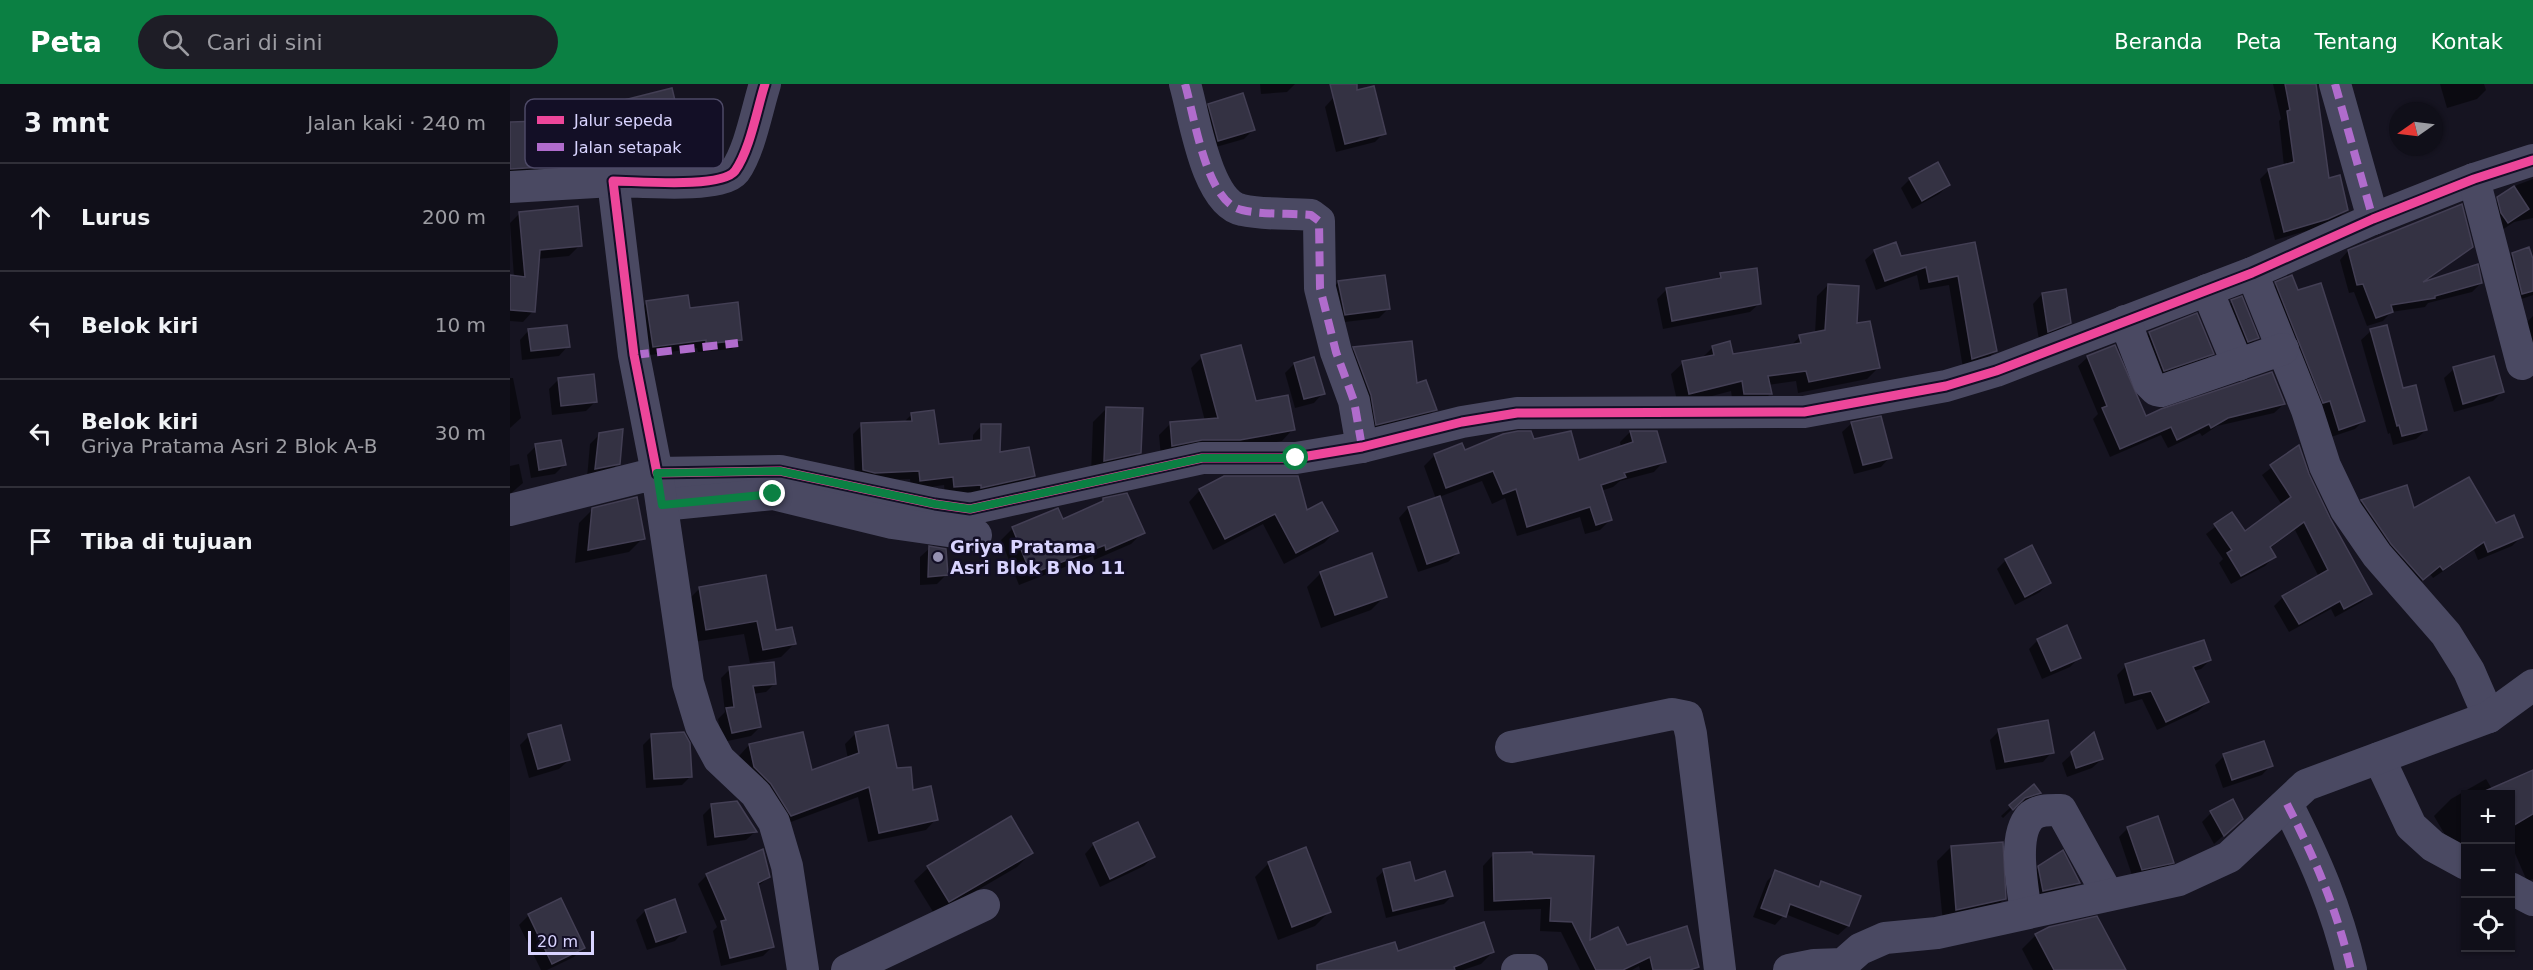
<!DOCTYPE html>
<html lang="id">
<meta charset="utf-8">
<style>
:root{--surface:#100f19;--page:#1e1d26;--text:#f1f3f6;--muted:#9c9ca2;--line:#302f38;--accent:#0b8043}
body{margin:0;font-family:"DejaVu Sans",sans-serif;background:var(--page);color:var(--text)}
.controls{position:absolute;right:18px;bottom:18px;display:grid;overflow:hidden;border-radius:0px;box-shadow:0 2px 4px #0004}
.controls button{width:54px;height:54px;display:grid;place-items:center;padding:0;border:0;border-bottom:2px solid var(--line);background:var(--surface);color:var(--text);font:30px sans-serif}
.compass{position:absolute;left:1879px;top:18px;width:54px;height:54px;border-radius:50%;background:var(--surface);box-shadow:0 2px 4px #0004;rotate:256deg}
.scale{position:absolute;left:18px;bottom:15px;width:66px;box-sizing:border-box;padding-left:6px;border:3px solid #d9d4ff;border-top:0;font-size:16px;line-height:21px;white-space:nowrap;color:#d9d4ff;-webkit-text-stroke:4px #130f26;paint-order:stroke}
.stop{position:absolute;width:18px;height:18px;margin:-14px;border:4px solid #0b8043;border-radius:50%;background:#fff}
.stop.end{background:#0b8043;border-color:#fff;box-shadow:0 2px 6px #0008}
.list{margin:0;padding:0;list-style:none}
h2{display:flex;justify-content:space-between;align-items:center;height:78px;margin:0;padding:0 24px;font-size:26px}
h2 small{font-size:20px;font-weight:400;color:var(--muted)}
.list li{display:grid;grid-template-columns:39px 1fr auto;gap:18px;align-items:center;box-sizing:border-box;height:108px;padding:0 24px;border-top:2px solid var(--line)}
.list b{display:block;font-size:22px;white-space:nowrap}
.list p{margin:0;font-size:20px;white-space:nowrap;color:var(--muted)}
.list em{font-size:20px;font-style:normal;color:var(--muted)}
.icon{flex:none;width:33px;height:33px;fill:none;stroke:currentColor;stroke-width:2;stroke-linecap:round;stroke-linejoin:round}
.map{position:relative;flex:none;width:2023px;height:886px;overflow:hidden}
header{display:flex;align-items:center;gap:36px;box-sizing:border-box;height:84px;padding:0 30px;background:var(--accent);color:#fff}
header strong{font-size:28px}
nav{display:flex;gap:33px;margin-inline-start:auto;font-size:21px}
.search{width:420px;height:54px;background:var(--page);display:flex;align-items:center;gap:15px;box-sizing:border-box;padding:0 21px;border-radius:33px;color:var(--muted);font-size:22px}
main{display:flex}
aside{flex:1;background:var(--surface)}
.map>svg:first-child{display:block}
</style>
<header>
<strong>Peta</strong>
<div class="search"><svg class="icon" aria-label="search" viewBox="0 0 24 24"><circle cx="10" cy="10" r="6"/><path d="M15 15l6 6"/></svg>Cari di sini</div>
<nav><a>Beranda</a><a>Peta</a><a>Tentang</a><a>Kontak</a></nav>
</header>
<main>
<aside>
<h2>3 mnt<small>Jalan kaki · 240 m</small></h2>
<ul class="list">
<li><svg class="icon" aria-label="ahead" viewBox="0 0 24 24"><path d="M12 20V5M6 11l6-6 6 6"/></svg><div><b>Lurus</b></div><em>200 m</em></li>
<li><svg class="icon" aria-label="left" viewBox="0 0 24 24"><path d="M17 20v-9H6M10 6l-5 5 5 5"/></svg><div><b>Belok kiri</b></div><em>10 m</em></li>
<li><svg class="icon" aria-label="left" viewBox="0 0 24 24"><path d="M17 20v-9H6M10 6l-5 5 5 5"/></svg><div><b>Belok kiri</b><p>Griya Pratama Asri 2 Blok A-B</p></div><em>30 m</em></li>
<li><svg class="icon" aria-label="arrive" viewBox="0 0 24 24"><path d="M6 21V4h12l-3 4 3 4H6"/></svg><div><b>Tiba di tujuan</b></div></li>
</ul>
</aside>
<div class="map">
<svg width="2023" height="886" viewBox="0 0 2023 886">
<rect width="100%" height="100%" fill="#161421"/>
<g fill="#0007">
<polygon points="750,0 785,0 777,8 751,10"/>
<polygon points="1763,0 1806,0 1817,96 1836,126 1827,135 1807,144 1765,156 1750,95 1759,86 1774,82 1769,37 1771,35"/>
<polygon points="1930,0 1974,0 1976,6 1967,15 1937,24"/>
<polygon points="824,13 874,49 865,58 826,68 815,23"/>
<polygon points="699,21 743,46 734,55 699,65 690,31"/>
<polygon points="87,25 176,66 162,80 110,93 86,93 73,39"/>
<polygon points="0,40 31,83 18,95 0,97"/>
<polygon points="1400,95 1439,101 1429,110 1402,125 1391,104"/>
<polygon points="2023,95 2023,134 2004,138 1986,150 1976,127 2007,101"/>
<polygon points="10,129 70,161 59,172 27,175 23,227 13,238 0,237 0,193 4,193 0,139"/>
<polygon points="1464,160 1486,267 1476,276 1453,284 1439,201 1410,206 1407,191 1366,206 1355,176 1365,167 1390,173"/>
<polygon points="1962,163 1914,198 1971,199 1962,208 1918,219 1915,223 1881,228 1873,237 1857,242 1844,208 1839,209 1830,176 1838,167"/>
<polygon points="2003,170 2023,180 2023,211 2003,218 1993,180"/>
<polygon points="1211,190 1250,219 1240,228 1153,245 1147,215 1156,206 1205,197"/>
<polygon points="829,198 878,225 869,234 826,239 819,207"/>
<polygon points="1766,200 1787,208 1854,336 1845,345 1821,353 1758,208"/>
<polygon points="1318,201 1345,241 1368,284 1357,295 1288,309 1286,297 1258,301 1260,310 1249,321 1223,321 1221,307 1168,321 1161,290 1173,279 1191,275 1203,263 1222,271 1280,262 1290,253 1305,250 1307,212"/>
<polygon points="1532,210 1560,238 1550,248 1529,256 1523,220"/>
<polygon points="1731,214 1747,254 1738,263 1712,227 1722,218"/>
<polygon points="137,219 179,225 231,255 222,265 188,268 187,264 134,272 128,228"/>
<polygon points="1686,231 1702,269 1693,279 1644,295 1630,258 1639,249"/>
<polygon points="2023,232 2023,278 2011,244"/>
<polygon points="19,246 58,262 49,272 12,276 10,256"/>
<polygon points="1861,247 1916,346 1906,355 1883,361 1880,349 1878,350 1851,256"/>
<polygon points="844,265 906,301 925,325 914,337 855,352 833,276"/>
<polygon points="692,273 745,318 783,345 772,357 717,367 651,373 649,351 661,339 695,337 681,284"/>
<polygon points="1578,273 1635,334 1774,320 1764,329 1707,342 1692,352 1690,349 1658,364 1651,351 1600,373 1583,335 1588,330 1568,282"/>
<polygon points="784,280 813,309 804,319 785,324 775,289"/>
<polygon points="1944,285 1992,308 1983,317 1944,328 1934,294"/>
<polygon points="0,294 3,294 11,334 0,344"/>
<polygon points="48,296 86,317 76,327 42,331 39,305"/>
<polygon points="597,324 629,368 615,383 581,390 583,338"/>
<polygon points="402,330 428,361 463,359 463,351 472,341 489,370 523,392 514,401 462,412 435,412 434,401 401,406 400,395 354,397 345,395 343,350 352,341 393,339"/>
<polygon points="1342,339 1380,373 1371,383 1344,390 1332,348"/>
<polygon points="1120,348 1146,348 1154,377 1144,388 1110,397 1103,403 1091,407 1101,435 1090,446 1075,450 1070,433 1007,452 995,414 982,420 972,397 929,413 948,469 938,478 908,488 889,434 898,424 926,415 914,382 925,371 1023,357 1068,378 1111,364 1110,358"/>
<polygon points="89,351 108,379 99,389 77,394 80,360"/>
<polygon points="26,362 54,381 45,390 21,394 17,371"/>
<polygon points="1788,363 1797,390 1818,434 1861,510 1852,518 1825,533 1821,525 1779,548 1764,522 1773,513 1809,493 1785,446 1759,465 1764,473 1755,482 1721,500 1709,479 1713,475 1696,450 1722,430 1735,449 1772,421 1752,391"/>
<polygon points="9,380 13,399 0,410 0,382"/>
<polygon points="690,406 796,429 826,447 814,459 774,480 753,440 703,466 679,418"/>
<polygon points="594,416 633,448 621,460 584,476 583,472 509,501 491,456 503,444 552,437 589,420"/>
<polygon points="1852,417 1985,441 2011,453 2002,462 1968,476 1964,466 1923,494 1920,490 1903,504 1843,426"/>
<polygon points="83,425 133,454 119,468 65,479 69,439"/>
<polygon points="420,464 436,491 427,500 410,501 410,473"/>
<polygon points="1496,476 1539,499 1530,508 1505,521 1487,485"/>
<polygon points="811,489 875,512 861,526 811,544 797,503"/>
<polygon points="255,493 265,548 284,560 271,573 240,579 234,550 183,558 176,518 189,505"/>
<polygon points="1528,556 1569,574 1560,583 1532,595 1519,565"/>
<polygon points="1700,576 1691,585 1683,587 1698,618 1688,627 1647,646 1632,615 1615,620 1607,591 1616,582"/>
<polygon points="220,585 265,599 256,608 243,610 250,643 241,652 213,658 208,635 215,628 211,594"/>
<polygon points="1489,647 1542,668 1533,678 1486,686 1480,656"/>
<polygon points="345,650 386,686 426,735 416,746 358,758 348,713 270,742 234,694 229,672 239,661 300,688 338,675 335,660"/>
<polygon points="19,652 59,676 49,685 19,694 10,661"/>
<polygon points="142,652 181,692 172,701 136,704 133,661"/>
<polygon points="1562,670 1592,675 1582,684 1557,693 1552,679"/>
<polygon points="1714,672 1761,681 1752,691 1713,704 1705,681"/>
<polygon points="2023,688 2023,795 2017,797 2000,758 2000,710 1956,710 1956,775 1951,778 1924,732 1941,715 1976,695 1982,705"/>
<polygon points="1524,702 1529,709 1521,718 1504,723 1493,734 1491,732"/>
<polygon points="202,722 245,748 236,756 197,762 193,731"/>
<polygon points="1701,729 1722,744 1704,760 1692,738"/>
<polygon points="1618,744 1662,778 1653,787 1623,794 1609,753"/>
<polygon points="584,760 643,773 634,782 590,803 575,770"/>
<polygon points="1441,763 1494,815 1480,829 1433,839 1427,777"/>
<polygon points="521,769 507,783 425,831 404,797 418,784"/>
<polygon points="1021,769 1079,859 1116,862 1188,883 1184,886 1130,886 1129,882 1122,886 1070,886 1051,848 1030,847 1031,825 974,827 973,782 983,771"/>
<polygon points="759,779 819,828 805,842 768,856 745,793"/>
<polygon points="1529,783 1568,799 1559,808 1524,816 1520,793"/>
<polygon points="874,787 942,812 934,820 876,834 866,794"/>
<polygon points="1266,788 1307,804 1312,799 1349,813 1338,842 1328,851 1275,830 1265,841 1243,833 1257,797"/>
<polygon points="197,791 259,793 247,803 262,863 253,872 211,882 203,847 207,843 188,800"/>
<polygon points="50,816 73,864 64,873 37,886 31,886 9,841 19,831"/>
<polygon points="135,827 174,847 165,857 137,866 126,836"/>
<polygon points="1526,851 1607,886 1523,886 1512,865"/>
<polygon points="983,868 971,880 953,886 819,886 887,869"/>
</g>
<g fill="#343243" stroke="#433f54" stroke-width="1.5">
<polygon points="820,0 847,0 847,6 864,2 876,50 835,60"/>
<polygon points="1775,0 1806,0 1819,94 1830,91 1838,126 1818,135 1774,148 1758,85 1784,78 1777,27 1780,26"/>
<polygon points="162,4 177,67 125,80 100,79 86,23"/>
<polygon points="733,9 745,46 708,57 698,20"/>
<polygon points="30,37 32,83 0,85 0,38"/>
<polygon points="1428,78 1440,101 1412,117 1399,94"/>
<polygon points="2004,102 2019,125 1998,139 1991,129 1987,113"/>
<polygon points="1952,120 1963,163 1913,198 1968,180 1972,199 1925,212 1925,214 1881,221 1883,228 1866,234 1853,200 1847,201 1838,166"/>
<polygon points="68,122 72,162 30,166 25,228 0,226 0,191 15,193 9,128"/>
<polygon points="1386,158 1391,172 1465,158 1487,267 1462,275 1448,192 1419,198 1416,183 1375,197 1364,166"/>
<polygon points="2019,163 2023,175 2023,207 2012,210 2002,169"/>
<polygon points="1247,184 1251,220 1162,237 1156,204 1211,194 1210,189"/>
<polygon points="875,191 880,225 835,231 828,197"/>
<polygon points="1782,191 1788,206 1811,199 1855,337 1829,346 1820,317 1813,319 1765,198"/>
<polygon points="1318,200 1349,202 1347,239 1360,237 1370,284 1299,298 1296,287 1258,292 1262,310 1234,310 1232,297 1179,310 1172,277 1204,271 1202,262 1220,257 1223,270 1291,259 1289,251 1315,246"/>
<polygon points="1556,205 1561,239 1538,248 1532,209"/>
<polygon points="178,211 180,224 228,218 232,256 196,260 196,256 143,263 136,217"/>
<polygon points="1732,212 1749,254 1738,258 1721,216"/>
<polygon points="1687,229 1704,270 1654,287 1639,248"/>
<polygon points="57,241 60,263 21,267 18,245"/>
<polygon points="1877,241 1893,304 1906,301 1917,346 1892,352 1889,341 1887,342 1860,245"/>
<polygon points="902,257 907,299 916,296 927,326 866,341 861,311 843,263"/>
<polygon points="731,261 746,317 778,311 785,346 730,356 692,356 662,362 660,338 708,334 691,271"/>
<polygon points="1605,261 1636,332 1651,325 1762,288 1775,320 1718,334 1701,344 1699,340 1667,356 1661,343 1610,365 1592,324 1597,322 1577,272"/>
<polygon points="1984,272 1994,308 1953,320 1943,283"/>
<polygon points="804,273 815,310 794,315 784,279"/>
<polygon points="84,290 87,318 51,322 48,294"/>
<polygon points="596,323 633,324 631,369 594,377"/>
<polygon points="424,326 429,360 471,356 471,340 491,340 490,368 519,363 525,392 471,404 471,401 444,403 443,393 410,397 409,387 365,389 353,386 351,339 402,337 401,329"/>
<polygon points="1371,332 1382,374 1353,381 1341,338"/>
<polygon points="113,345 110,380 85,385 89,349"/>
<polygon points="1008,347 1021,347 1024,355 1061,347 1069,376 1123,358 1120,347 1147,347 1156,378 1114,389 1116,393 1091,401 1102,436 1086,441 1080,423 1017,443 1006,405 993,410 983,387 936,404 924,370 952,359 955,366 993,350"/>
<polygon points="51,356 56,381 29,386 25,360"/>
<polygon points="1789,361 1799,390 1820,434 1862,510 1834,525 1830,517 1789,540 1772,512 1818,486 1794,438 1760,463 1766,473 1731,492 1717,469 1722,466 1704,440 1722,428 1735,447 1781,413 1760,381"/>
<polygon points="714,392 788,392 797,426 812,418 828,447 786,469 765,430 715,455 689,405"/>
<polygon points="1959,393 1986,439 2004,431 2013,453 1978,468 1974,458 1933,486 1930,482 1913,496 1881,460 1851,416 1897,401 1904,424"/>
<polygon points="617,409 635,449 596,466 595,461 521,490 502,443 548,424 553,435 593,417 593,414"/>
<polygon points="930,412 949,469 917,480 898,423"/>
<polygon points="127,413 135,455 78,466 82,424"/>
<polygon points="1522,461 1541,499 1515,513 1495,475"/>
<polygon points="419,462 436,465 438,491 418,493"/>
<polygon points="862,469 877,513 825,531 810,488"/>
<polygon points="256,491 266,546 282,543 286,560 253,566 247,537 196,546 189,503"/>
<polygon points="1557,541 1571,574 1541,587 1527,555"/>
<polygon points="1694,556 1701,576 1683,583 1699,618 1656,638 1641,607 1624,611 1615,580"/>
<polygon points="264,578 266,600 243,602 251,643 222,649 216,624 224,623 219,583"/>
<polygon points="1538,636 1544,669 1495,678 1488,645"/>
<polygon points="51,641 60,676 28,685 18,650"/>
<polygon points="378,641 387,684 401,683 403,706 421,702 428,736 369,749 359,703 281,732 261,700 244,683 239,660 293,648 302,686 349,669 345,648"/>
<polygon points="174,648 180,659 182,693 144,695 141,650"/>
<polygon points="1584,648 1593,675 1566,684 1561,668"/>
<polygon points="1754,657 1763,682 1722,696 1713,670"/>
<polygon points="2023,686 2023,730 2001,743 2001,711 1966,711"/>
<polygon points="1524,700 1531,709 1515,714 1503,726 1499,721"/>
<polygon points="1723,715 1733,735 1714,752 1700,727"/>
<polygon points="227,717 247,748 205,753 201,720"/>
<polygon points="501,732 523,769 439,818 417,782"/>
<polygon points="1648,732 1664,779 1632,786 1617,743"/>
<polygon points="628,738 645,773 600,795 583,759"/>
<polygon points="1493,758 1496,815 1446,826 1441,762"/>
<polygon points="796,763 821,828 782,843 758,778"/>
<polygon points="253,765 260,793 248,799 264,863 220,874 211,837 216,836 196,790"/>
<polygon points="1553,766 1570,799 1533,807 1528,782"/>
<polygon points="1022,768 1023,770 1084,772 1080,856 1108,843 1117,861 1177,842 1189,883 1180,886 1143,886 1140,873 1113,886 1086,886 1062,838 1040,837 1041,814 984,817 983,769"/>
<polygon points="900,778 905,797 935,787 943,812 883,827 873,785"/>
<polygon points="1265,786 1309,803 1311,797 1351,812 1339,842 1280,820 1276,833 1251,824"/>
<polygon points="51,814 75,864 42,880 18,830"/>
<polygon points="165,815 176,848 146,858 135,826"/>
<polygon points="1587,832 1616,886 1544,886 1525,850 1539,843"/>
<polygon points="974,838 984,868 944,883 945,886 807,886 807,881 885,858 888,867"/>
</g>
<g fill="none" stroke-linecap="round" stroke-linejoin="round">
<g stroke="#4a4962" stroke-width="32">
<path d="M255 0C247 25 240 66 225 87 211 105 126 97 103 97L124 271 147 389 270 387 425 420 460 425 692 374H786L852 363 952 338 1007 329 1294 328 1436 302 1486 287 1742 189 1863 135 1964 95 2023 76"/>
<path d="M675 0C684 30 696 119 732 126 754 131 779 129 801 131L809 137 810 204 826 268 844 317 852 363"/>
<polyline points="1825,0 1863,135"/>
<polyline points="1964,95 2012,280"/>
<polyline points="0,103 103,97"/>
<polyline points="1742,189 1797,326 1815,382 1836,426 1867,471 1936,550 1959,587 1979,633"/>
<polyline points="1697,206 1728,281"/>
<polyline points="1615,237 1639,299 1646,306 1651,307 1773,265"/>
<polyline points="152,421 263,410 382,439 466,451"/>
<polyline points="0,426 147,389 178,599 191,642 209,675 246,710 264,738 277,782 293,886"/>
<polyline points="1001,663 1162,630 1177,633 1181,650 1210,886"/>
<polyline points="1869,674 1901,742 1923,762 1956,780"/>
<path d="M1777 720C1806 777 1826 823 1841 886"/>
<polyline points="2000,804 2023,816"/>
<path d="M1516 829C1513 804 1502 753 1520 733 1528 725 1541 726 1551 726L1598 811"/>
<polyline points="337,886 474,821"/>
<polyline points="1007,886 1022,886"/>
<polyline points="1279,886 1304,881 1333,880 1350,865 1375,854 1427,849 1669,796 1719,773 1796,701 1979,633 2023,601"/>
</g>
<g stroke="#b06ccc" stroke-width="8" stroke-dasharray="15 8" stroke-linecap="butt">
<path d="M675 0C684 30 696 119 732 126 754 131 779 129 801 131L809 137 810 204 826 268 844 317 852 363"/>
<polyline points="1825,0 1863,135"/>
<polyline points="124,271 228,259"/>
<path d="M1777 720C1806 777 1826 823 1841 886"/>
</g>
<g stroke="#130f26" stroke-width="13">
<path id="cycleway" d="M255 0C247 25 240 66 225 87 211 105 126 97 103 97L124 271 147 389 270 387 425 420 460 425 692 374H786L852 363 952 338 1007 329 1294 328 1436 302 1486 287 1742 189 1863 135 1964 95 2023 76"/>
</g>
<use href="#cycleway" stroke="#ed469a" stroke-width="9"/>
</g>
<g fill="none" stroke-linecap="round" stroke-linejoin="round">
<polyline stroke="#0b8043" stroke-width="8" points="263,410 152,421 147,389 270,387 425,420 460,425 692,374 786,374"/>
</g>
<circle fill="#9591b1" stroke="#130f26" stroke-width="2" cx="428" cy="473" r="6"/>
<g text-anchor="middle" stroke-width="5" stroke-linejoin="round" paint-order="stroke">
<g font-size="18" font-weight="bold" fill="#d9d4ff" stroke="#130f26" text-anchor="start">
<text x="440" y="469">Griya Pratama<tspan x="440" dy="21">Asri Blok B No 11</tspan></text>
</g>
</g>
<rect x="15" y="15" width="198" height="69" rx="9" fill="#130f26" stroke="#4e4a67" stroke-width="1.5"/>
<rect x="27" y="32" width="27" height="8" fill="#ed469a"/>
<rect x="27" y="59" width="27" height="8" fill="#b06ccc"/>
<g font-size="16" fill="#d9d4ff">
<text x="64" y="42">Jalur sepeda</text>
<text x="64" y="69">Jalan setapak</text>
</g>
</svg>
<div class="controls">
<button>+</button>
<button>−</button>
<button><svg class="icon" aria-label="locate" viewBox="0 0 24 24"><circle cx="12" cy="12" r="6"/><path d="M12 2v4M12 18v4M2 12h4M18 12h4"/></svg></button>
</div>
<svg class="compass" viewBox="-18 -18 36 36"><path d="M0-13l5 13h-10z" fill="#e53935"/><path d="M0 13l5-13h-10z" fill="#9c9ca2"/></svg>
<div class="scale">20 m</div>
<div class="stop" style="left:786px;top:374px"></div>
<div class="stop end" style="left:263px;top:410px"></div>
</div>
</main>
